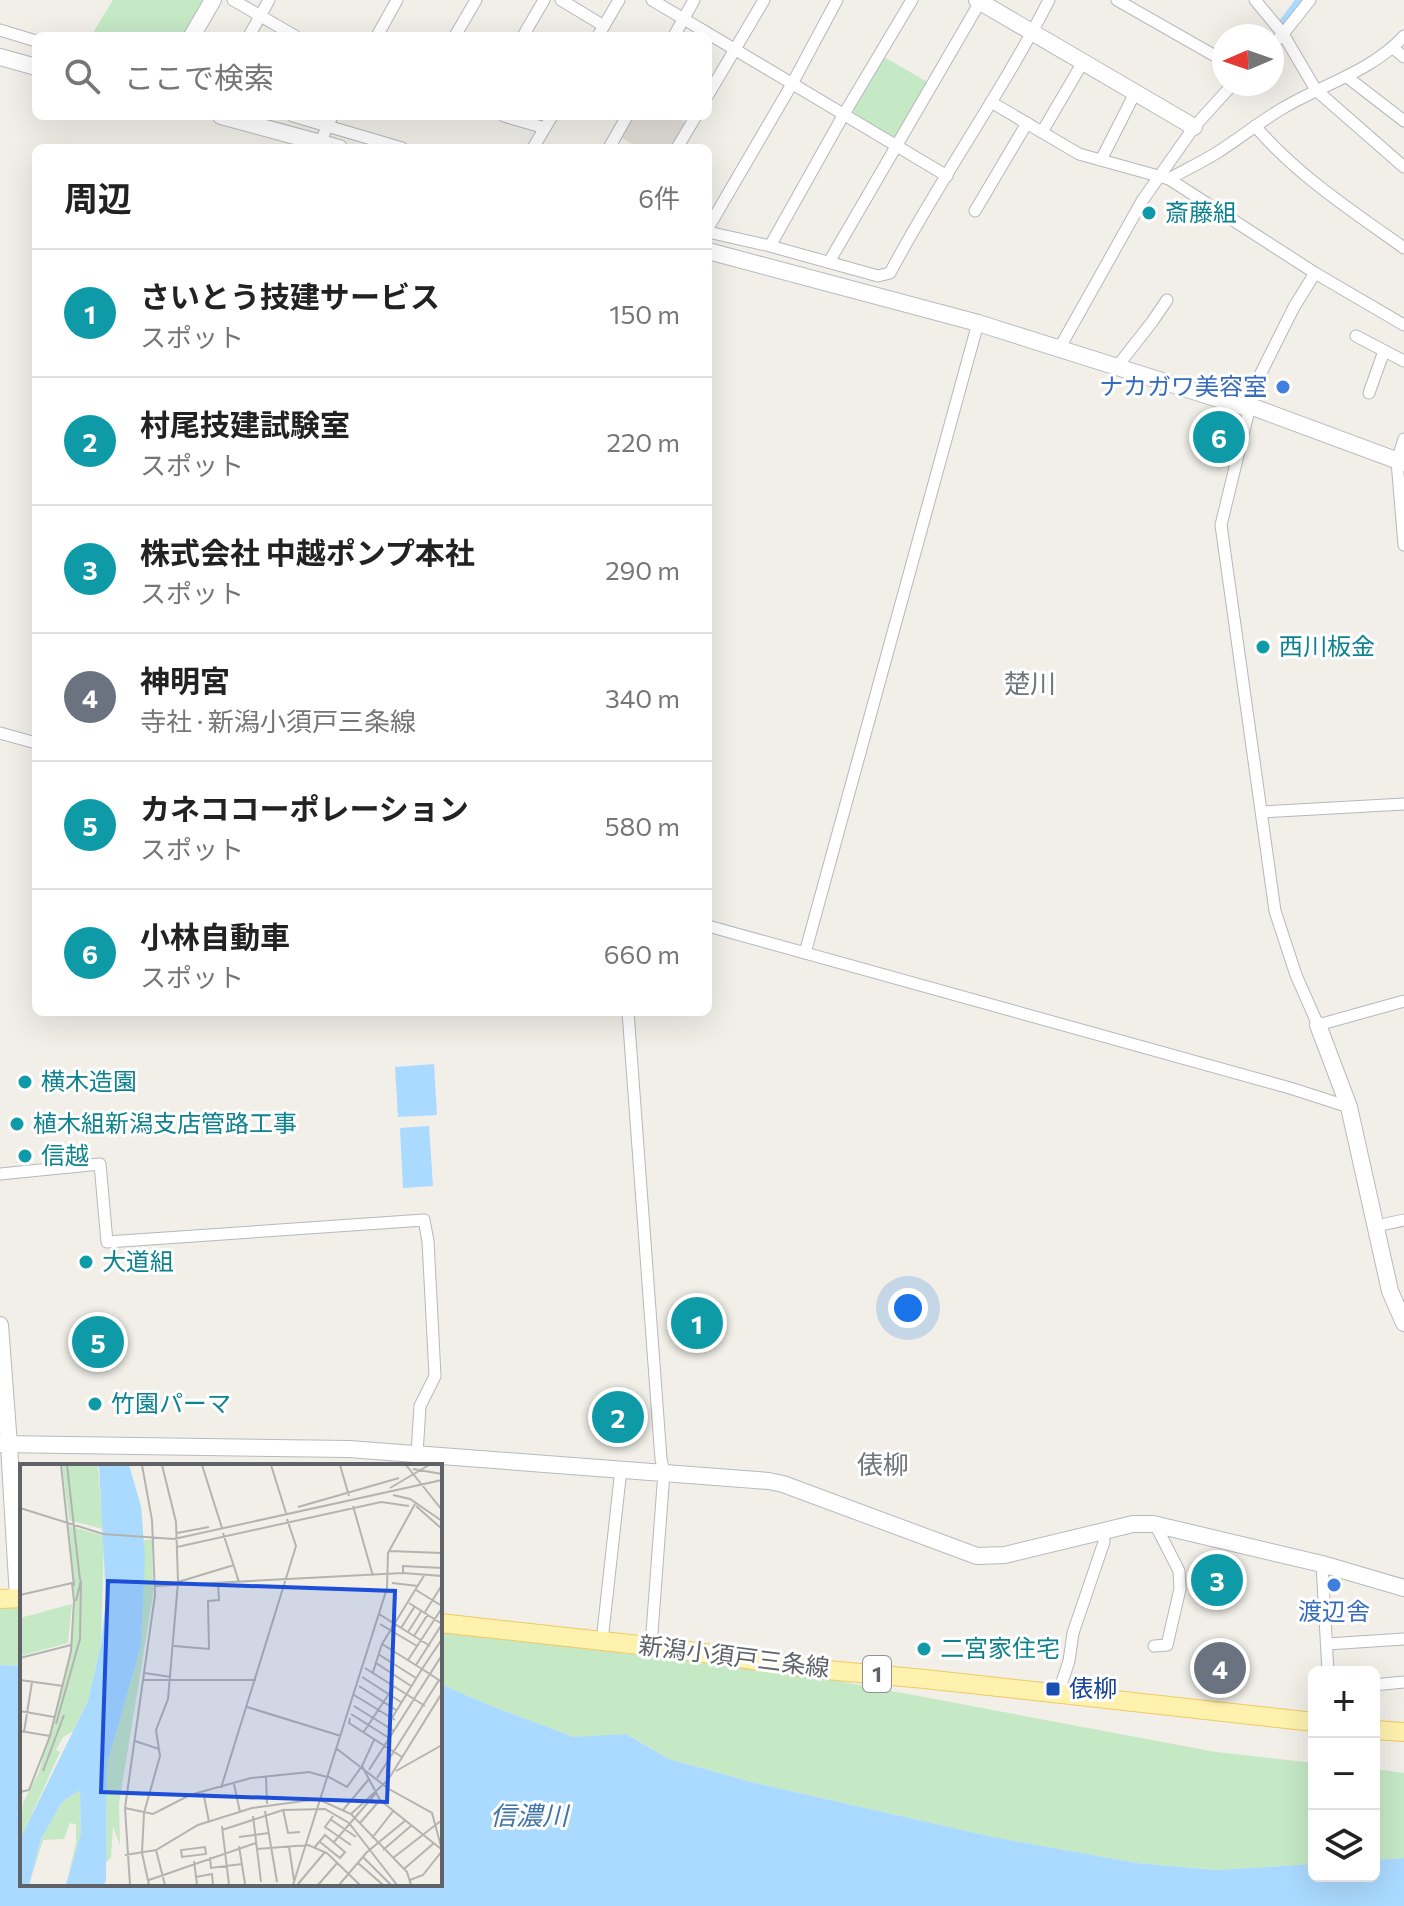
<!DOCTYPE html>
<html lang="ja">
<meta charset="utf-8">
<style>
:root{--surface:#fff;--page:#f2f2f2;--text:#222;--muted:#767676;--line:#e0e0e0;--accent:#2563eb}
body{margin:0;font-family:Commissioner,"Noto Sans JP",sans-serif;background:var(--page);color:var(--text)}
.controls{position:absolute;right:24px;bottom:24px;display:grid;overflow:hidden;border-radius:12px;box-shadow:0 8px 32px #0002}
.controls button{width:72px;height:72px;display:grid;place-items:center;padding:0;border:0;border-bottom:2px solid var(--line);background:var(--surface);color:var(--text);font:40px sans-serif}
.compass{position:absolute;left:1212px;top:24px;width:72px;height:72px;border-radius:50%;background:var(--surface);box-shadow:0 8px 32px #0002;rotate:268deg}
.you{position:absolute;left:908px;top:1308px;width:28px;height:28px;margin:-20px;border:6px solid #fff;border-radius:50%;background:#1a73e8;box-shadow:0 0 0 12px #1a73e833}
.badge{display:grid;place-items:center;width:52px;height:52px;border-radius:50%;background:var(--accent);color:#fff;font-size:26px;font-weight:700}
.pin{position:absolute;translate:-50% -50%;border:4px solid #fff;box-shadow:0 2px 8px #0006}
.list{margin:0;padding:0;list-style:none}
h2{display:flex;justify-content:space-between;align-items:center;height:104px;margin:0;padding:0 32px;font-size:34px}
h2 small{font-size:26px;font-weight:400;color:var(--muted)}
.list li{display:grid;grid-template-columns:52px 1fr auto;gap:24px;align-items:center;box-sizing:border-box;height:128px;padding:0 32px;border-top:2px solid var(--line)}
.list b{display:block;font-size:30px;white-space:nowrap}
.list p{margin:0;font-size:26px;white-space:nowrap;color:var(--muted)}
.list em{font-size:26px;font-style:normal;color:var(--muted)}
.icon{flex:none;width:44px;height:44px;fill:none;stroke:currentColor;stroke-width:2;stroke-linecap:round;stroke-linejoin:round}
.map{position:relative;flex:none;width:1404px;height:1906px;overflow:hidden}
.search{position:absolute;background:var(--surface);box-shadow:0 8px 32px #0002;left:32px;top:32px;width:680px;height:88px;display:flex;align-items:center;gap:20px;box-sizing:border-box;padding:0 28px;border-radius:12px;color:var(--muted);font-size:30px}
.panel{position:absolute;background:var(--surface);box-shadow:0 8px 32px #0002;left:32px;top:144px;width:680px;height:872px;border-radius:12px}
.map>svg:first-child{display:block}
</style>
<div class="map">
<svg width="1404" height="1906" viewBox="0 0 1404 1906">
<rect width="100%" height="100%" fill="#f1efe8"/>
<polygon fill="#e1ded6" points="632,116 674,116 686,123 672,148 640,148 620,137"/>
<g fill="#c5e8c5">
<polygon points="113,0 206,0 185,36 91,36"/>
<polygon points="884,57 929,83 897,136 891,136 854,115 854,106"/>
<polygon points="22,1606 22,1666 0,1665 0,1607"/>
<polygon points="440,1631 812,1676 1216,1752 1314,1763 1314,1864 1216,1870 1137,1863 993,1837 755,1783 669,1759 630,1736 574,1737 494,1707 440,1684"/>
<polygon points="1374,1769 1404,1773 1404,1858 1374,1860"/>
</g>
<g fill="#aadaff">
<polygon points="434,1064 437,1115 398,1117 395,1067"/>
<polygon points="429,1126 433,1186 403,1188 400,1128"/>
<polygon points="0,1665 22,1666 22,1884 440,1884 440,1684 494,1707 574,1737 626,1734 669,1759 755,1783 993,1837 1137,1863 1216,1870 1314,1864 1314,1876 1374,1876 1374,1860 1404,1858 1404,1906 0,1906"/>
</g>
<g fill="none" stroke-linecap="round" stroke-linejoin="round">
<polyline stroke="#aadaff" stroke-width="10" points="1284,23 1301,0"/>
<g stroke="#b5b8bc" stroke-width="13">
<g id="street">
<polyline points="233,0 295,36"/>
<polyline points="561,0 604,26"/>
<polyline points="652,0 947,176"/>
<polyline points="1117,0 1224,61"/>
<polyline points="1255,0 1283,34 1316,90 1404,167"/>
<polyline points="0,30 36,41"/>
<polyline points="249,36 269,0"/>
<polyline points="377,36 397,0"/>
<polyline points="455,36 476,0"/>
<polyline points="523,36 544,0"/>
<polyline points="598,36 619,0"/>
<polyline points="674,36 694,0"/>
<polyline points="1272,45 1283,34 1310,0"/>
<polyline points="1393,48 1404,57"/>
<polyline points="1347,77 1404,121"/>
<polyline points="708,95 764,0"/>
<path d="M991 102 1079 154 1169 179C1185 170 1202 162 1218 152 1240 138 1261 121 1283 108 1324 84 1372 71 1404 36"/>
<polyline points="293,116 402,148"/>
<polyline points="504,116 545,128"/>
<path d="M1255 126C1298 176 1351 210 1404 248"/>
<polyline points="1042,132 1083,62"/>
<polyline points="320,143 332,116"/>
<polyline points="533,148 552,116"/>
<polyline points="609,148 627,116"/>
<polyline points="677,148 696,116"/>
<polyline points="1101,160 1135,93"/>
<polyline points="1169,179 1315,273 1294,307 1244,407"/>
<polyline points="975,211 1027,123"/>
<polyline points="708,228 792,84 837,0"/>
<path d="M708 232 770 246 878 276 890 273C939 180 1001 94 1049 0"/>
<polyline points="770,246 844,114 912,0"/>
<polyline points="829,262 980,2"/>
<polyline points="1315,273 1404,325"/>
<polyline points="1356,336 1404,361"/>
<polyline points="1059,349 1142,201 1194,127 1233,84"/>
<polyline points="1116,368 1152,322 1167,300"/>
<polyline points="1369,393 1384,351"/>
<polyline points="1250,406 1221,525 1275,911 1296,975 1318,1025 1404,1001"/>
<polyline points="1404,439 1397,461 1404,545"/>
<polyline points="0,733 36,743"/>
<polyline points="1262,812 1404,804"/>
<polyline points="708,926 1290,1088 1349,1107"/>
<polyline points="805,953 978,323"/>
<polyline points="628,1012 661,1459 664,1472 651,1646"/>
<polyline points="0,1174 100,1164 107,1242 424,1220 428,1241 435,1376 420,1406 417,1454"/>
<polyline points="1376,1226 1404,1220"/>
<polyline points="1322,1564 1328,1672"/>
<polyline points="602,1641 621,1469"/>
<polyline points="1327,1644 1404,1639"/>
<polyline points="1154,1646 1167,1645 1180,1589 1179,1571 1155,1524"/>
<polyline points="1374,1685 1404,1682"/>
<polyline points="1058,1694 1069,1661 1073,1633 1104,1542 1103,1531"/>
</g>
</g>
<g stroke="#b6babf" stroke-width="18">
<g id="secondary">
<polyline points="977,0 1194,127"/>
<polyline points="192,36 213,0"/>
<polyline points="0,57 36,67"/>
<polyline points="221,116 339,148"/>
<polyline points="708,251 978,323 1244,407 1250,406 1404,463"/>
<polyline points="1318,1025 1349,1107 1390,1291 1404,1323"/>
<polyline points="0,1325 9,1445 18,1598"/>
<polyline points="0,1444 349,1449 769,1481 783,1484 977,1556 1005,1555 1133,1524 1153,1524 1322,1564 1404,1588"/>
</g>
</g>
<g stroke="#f2c960" stroke-width="20">
<g id="primary">
<polyline points="0,1599 22,1598"/>
<polyline points="440,1623 675,1649 816,1669 925,1679 1314,1722"/>
<polyline points="1374,1730 1404,1732"/>
</g>
</g>
<use href="#street" stroke="#fff" stroke-width="11"/>
<use href="#secondary" stroke="#fff" stroke-width="16"/>
<use href="#primary" stroke="#fff2af" stroke-width="18"/>
</g>
<g fill="#0f9aa8" stroke="#fff" stroke-width="3">
<circle cx="1149" cy="213" r="8"/>
<circle cx="1263" cy="647" r="8"/>
<circle cx="25" cy="1082" r="8"/>
<circle cx="17" cy="1124" r="8"/>
<circle cx="25" cy="1156" r="8"/>
<circle cx="86" cy="1262" r="8"/>
<circle cx="95" cy="1404" r="8"/>
<circle cx="924" cy="1649" r="8"/>
</g>
<g fill="#3f7fe0" stroke="#fff" stroke-width="3">
<circle cx="1283" cy="387" r="8"/>
<circle cx="1334" cy="1585" r="8"/>
</g>
<rect fill="#1a4fb4" stroke="#fff" stroke-width="3" x="1045" y="1681" width="16" height="16" rx="4"/>
<g text-anchor="middle" stroke-width="6" stroke-linejoin="round" paint-order="stroke">
<rect fill="#fff" stroke="#8f9295" stroke-width="2" x="863" y="1656" width="28" height="36" rx="6"/>
<g font-size="22" font-weight="bold" fill="#5f6368">
<text x="877" y="1682">1</text>
</g>
<g font-size="24" fill="#0d838f" stroke="#fff" text-anchor="start">
<text x="1165" y="221">斎藤組</text>
<text x="1279" y="655">西川板金</text>
<text x="41" y="1090">横木造園</text>
<text x="33" y="1132">植木組新潟支店管路工事</text>
<text x="41" y="1164">信越</text>
<text x="102" y="1270">大道組</text>
<text x="111" y="1412">竹園パーマ</text>
<text x="940" y="1657">二宮家住宅</text>
</g>
<g font-size="24" fill="#366cbe" stroke="#fff" text-anchor="end">
<text x="1267" y="395">ナカガワ美容室</text>
<text x="1334" y="1620" text-anchor="middle">渡辺舎</text>
</g>
<g font-size="24" fill="#5f6368" stroke="#fff">
<text transform="translate(734 1657) rotate(7)" y="8">新潟小須戸三条線</text>
</g>
<g font-size="24" fill="#164399" stroke="#fff" text-anchor="start">
<text x="1069" y="1697">俵柳</text>
</g>
<g font-size="26" fill="#70757a" stroke="#fff">
<text x="1030" y="693">楚川</text>
<text x="883" y="1474">俵柳</text>
</g>
<g font-size="26" font-style="italic" fill="#4174aa" stroke="#fff">
<text x="529" y="1825">信濃川</text>
</g>
</g>
<g transform="translate(20 1464)">
<rect width="422" height="422" fill="#f1efe8"/>
<path d="M42 1H78L83 65 49 56ZM49 62 84 72 81 181 68 237 53 267 43 273 36 286 40 288 0 376 3 339 19 308 51 187 55 139ZM124 76H132L133 131 99 340 100 381 93 363 91 394 86 398 87 300 121 182ZM52 140 48 179 0 192V154ZM60 326 61 369 46 421 56 379V360L50 359 44 375 23 376 9 421 21 375 42 338Z" fill="#c5e8c5"/>
<path d="M79 1H109L121 42 125 93 121 182 87 300 86 416 84 421H46L61 369 60 326 42 338 21 375 9 421H0L2 371 68 237 81 181 86 135Z" fill="#aadaff"/>
<path fill="none" stroke="#b3b3b1" stroke-width="2" d="M41 1 54 122M47 1 60 116M182 1 202 64M251 1 266 49M320 1 329 32M386 1 422 46M393 5 422 10M370 24 409 1M373 31 390 35 422 57M333 42 353 112M396 42 422 65M278 43 379 14M0 44 83 70 154 75 422 16M157 69 189 63M203 69 219 118M157 83 361 38 389 42M369 87 422 89M383 109V102L422 104M158 118 214 101M372 119 398 122M135 122 383 109 422 112M396 126 422 142M0 131 52 119 54 137 51 187 30 272 9 326 0 328M389 139 422 160 396 201M405 148 422 121M359 150 410 182M360 160 397 182M381 164 395 142M388 168 402 146M394 172 408 150M362 180 402 205 422 175M154 182 189 185 188 137 199 136 198 119M358 190 396 214M0 194 51 181M388 196 422 144M356 199 391 222M345 204 405 242M353 208 362 180 405 110M125 209 151 213M342 213 381 238M0 216 43 222M124 216H236M339 222 376 246M334 231 375 256M334 242 374 267M227 243 321 272M0 247 34 253M331 250 369 274M330 254 329 259 382 293M372 254 402 205 422 218M36 260 60 175 61 116 56 137M0 267 30 272M4 268 12 218M343 269 374 222M354 276 342 302 360 336 421 385M115 277 139 285M317 285 369 325 412 349 422 386M349 306 422 191M23 307 44 251M376 307 422 281M307 312 327 323 342 302M246 313 247 340M357 314 419 216M214 320 220 348M201 324 276 82 267 55M183 327 189 358M105 344 133 350 170 331 231 314 289 308 307 313M263 345 268 369 280 368M323 346 349 315M245 347 257 418M331 350 368 316 422 229M233 352 241 418M313 352 305 363 331 381M310 355 336 373M340 359 360 336M202 362 209 421M202 366 263 346 305 345 329 359 377 421M219 373 249 369M352 374 374 346M314 378 356 329M219 382 225 420M185 383 186 390 162 393 161 386ZM269 383 274 416M294 384 305 371 325 388 320 394 300 378M237 385 288 381 307 389 340 421M136 386 145 421M363 386 392 361M105 391 136 386 178 361 232 344 298 335 331 350 387 408 391 421M190 393 191 404 222 400M343 393 371 421M373 394 422 356M174 397 177 421M338 399 363 421M384 405 414 379M176 413 192 410 193 421M129 416 236 379M390 416 403 411 422 387M278 420 305 388M110 421 105 344 135 131 132 56 122 1M129 421 122 389 124 349 140 292 136 266 148 235 158 118 156 58 142 1M209 421H287M273 421 367 124 368 89 395 40M298 421 318 398M319 421 347 388 386 356"/>
<path fill="#1d4ed8" fill-opacity="0.15" stroke="#1d4ed8" stroke-width="4" d="M88 117 375 127 367 338 81 328Z"/>
<rect width="422" height="422" fill="none" stroke="#5f6368" stroke-width="4"/>
</g>
</svg>
<div class="controls">
<button>+</button>
<button>−</button>
<button><svg class="icon" aria-label="layers" viewBox="0 0 24 24"><path d="M12 4l9 5-9 5-9-5zM3 14l9 5 9-5"/></svg></button>
</div>
<svg class="compass" viewBox="-18 -18 36 36"><path d="M0-13l5 13h-10z" fill="#e53935"/><path d="M0 13l5-13h-10z" fill="#767676"/></svg>
<div class="you"></div>
<div class="pin badge" style="left:697px;top:1323px;background:#0f9aa8">1</div>
<div class="pin badge" style="left:618px;top:1417px;background:#0f9aa8">2</div>
<div class="pin badge" style="left:1217px;top:1580px;background:#0f9aa8">3</div>
<div class="pin badge" style="left:1220px;top:1668px;background:#6b7280">4</div>
<div class="pin badge" style="left:98px;top:1342px;background:#0f9aa8">5</div>
<div class="pin badge" style="left:1219px;top:437px;background:#0f9aa8">6</div>
<div class="search"><svg class="icon" aria-label="search" viewBox="0 0 24 24"><circle cx="10" cy="10" r="6"/><path d="M15 15l6 6"/></svg>ここで検索</div>
<section class="panel">
<h2>周辺<small>6件</small></h2>
<ul class="list">
<li><span class="badge" style="background:#0f9aa8">1</span><div><b>さいとう技建サービス</b><p>スポット</p></div><em>150 m</em></li>
<li><span class="badge" style="background:#0f9aa8">2</span><div><b>村尾技建試験室</b><p>スポット</p></div><em>220 m</em></li>
<li><span class="badge" style="background:#0f9aa8">3</span><div><b>株式会社 中越ポンプ本社</b><p>スポット</p></div><em>290 m</em></li>
<li><span class="badge" style="background:#6b7280">4</span><div><b>神明宮</b><p>寺社 · 新潟小須戸三条線</p></div><em>340 m</em></li>
<li><span class="badge" style="background:#0f9aa8">5</span><div><b>カネココーポレーション</b><p>スポット</p></div><em>580 m</em></li>
<li><span class="badge" style="background:#0f9aa8">6</span><div><b>小林自動車</b><p>スポット</p></div><em>660 m</em></li>
</ul>
</section>
</div>
